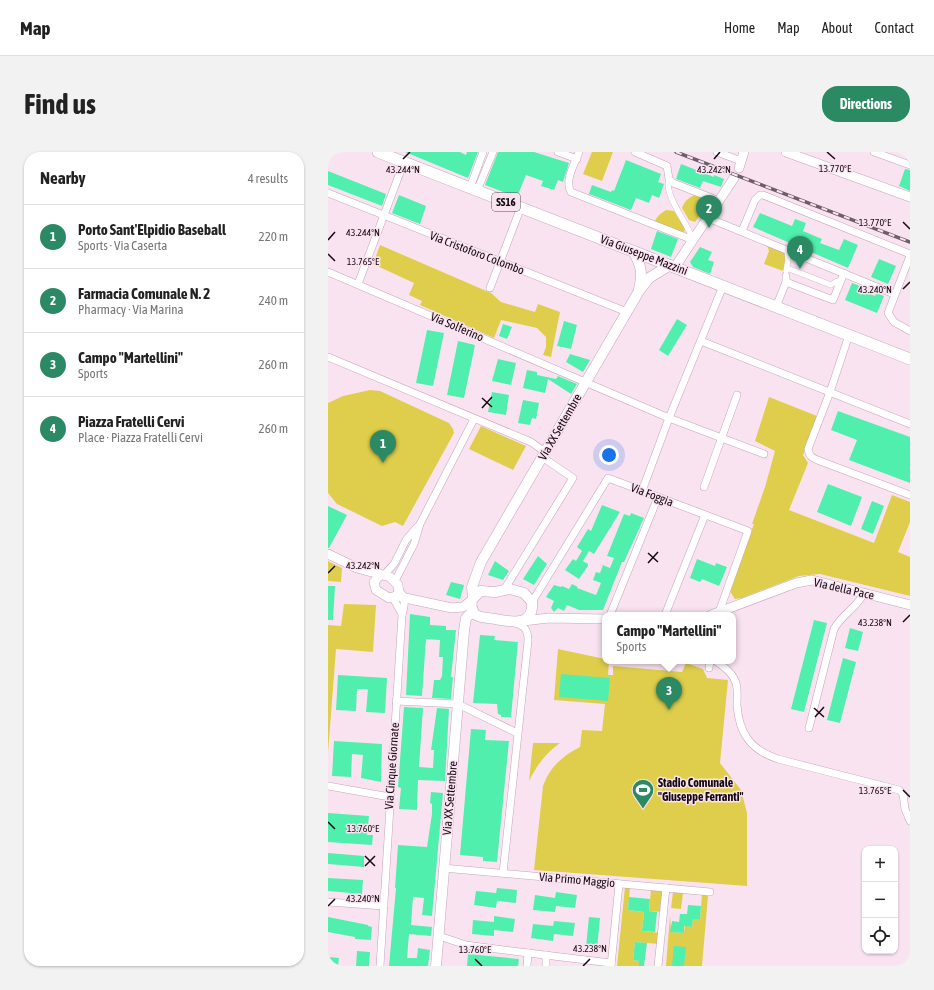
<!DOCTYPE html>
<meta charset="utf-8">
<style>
:root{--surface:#fff;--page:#f2f2f2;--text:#222;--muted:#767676;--line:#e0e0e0;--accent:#2b8a63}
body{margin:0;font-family:"Asap Condensed",sans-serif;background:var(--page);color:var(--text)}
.controls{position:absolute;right:12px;bottom:12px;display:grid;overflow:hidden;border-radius:8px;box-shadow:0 1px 3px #0004}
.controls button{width:36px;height:36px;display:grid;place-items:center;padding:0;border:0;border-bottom:1px solid var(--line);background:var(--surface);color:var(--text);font:20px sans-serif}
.you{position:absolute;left:281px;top:303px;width:14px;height:14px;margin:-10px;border:3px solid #fff;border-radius:50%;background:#1a73e8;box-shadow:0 0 0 6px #1a73e833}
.badge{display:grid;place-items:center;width:26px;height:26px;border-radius:50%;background:var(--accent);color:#fff;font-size:13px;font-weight:700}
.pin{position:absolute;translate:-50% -33px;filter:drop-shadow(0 1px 2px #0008)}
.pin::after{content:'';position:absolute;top:21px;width:14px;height:12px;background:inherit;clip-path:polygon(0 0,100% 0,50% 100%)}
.popup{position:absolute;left:274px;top:460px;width:134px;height:52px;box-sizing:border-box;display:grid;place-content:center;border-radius:8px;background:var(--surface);filter:drop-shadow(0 1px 3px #0005);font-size:13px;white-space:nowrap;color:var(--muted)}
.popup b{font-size:15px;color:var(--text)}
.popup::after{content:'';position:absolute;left:50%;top:100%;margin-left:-8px;border:8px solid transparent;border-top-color:var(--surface)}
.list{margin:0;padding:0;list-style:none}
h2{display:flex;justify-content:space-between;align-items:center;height:52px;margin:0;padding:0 16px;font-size:17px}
h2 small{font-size:13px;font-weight:400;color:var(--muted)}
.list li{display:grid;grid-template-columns:26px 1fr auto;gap:12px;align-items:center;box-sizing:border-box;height:64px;padding:0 16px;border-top:1px solid var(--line)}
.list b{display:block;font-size:15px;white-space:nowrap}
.list p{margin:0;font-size:13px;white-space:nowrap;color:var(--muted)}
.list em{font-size:13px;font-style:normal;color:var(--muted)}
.icon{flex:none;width:22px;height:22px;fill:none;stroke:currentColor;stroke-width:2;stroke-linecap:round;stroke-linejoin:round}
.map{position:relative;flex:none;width:582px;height:814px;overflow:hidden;border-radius:16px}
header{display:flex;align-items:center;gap:24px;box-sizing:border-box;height:56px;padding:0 20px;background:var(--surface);border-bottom:1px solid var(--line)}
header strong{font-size:19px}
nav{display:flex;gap:22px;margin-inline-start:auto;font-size:14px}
.intro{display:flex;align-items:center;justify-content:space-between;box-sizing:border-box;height:96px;padding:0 24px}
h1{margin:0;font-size:28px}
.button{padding:10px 18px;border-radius:16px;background:var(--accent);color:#fff;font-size:14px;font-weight:700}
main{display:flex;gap:24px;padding:0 24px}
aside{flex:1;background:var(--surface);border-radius:16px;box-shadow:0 1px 3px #0004}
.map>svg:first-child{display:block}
</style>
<header>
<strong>Map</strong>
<nav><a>Home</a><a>Map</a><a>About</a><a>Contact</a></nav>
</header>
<div class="intro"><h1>Find us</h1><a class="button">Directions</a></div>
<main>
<aside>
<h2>Nearby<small>4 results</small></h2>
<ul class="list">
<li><span class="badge">1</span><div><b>Porto Sant'Elpidio Baseball</b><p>Sports · Via Caserta</p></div><em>220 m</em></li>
<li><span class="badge">2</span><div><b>Farmacia Comunale N. 2</b><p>Pharmacy · Via Marina</p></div><em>240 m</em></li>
<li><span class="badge">3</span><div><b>Campo &quot;Martellini&quot;</b><p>Sports</p></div><em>260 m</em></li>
<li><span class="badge">4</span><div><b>Piazza Fratelli Cervi</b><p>Place · Piazza Fratelli Cervi</p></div><em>260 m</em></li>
</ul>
</aside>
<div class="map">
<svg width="582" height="814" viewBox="0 0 582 814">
<rect width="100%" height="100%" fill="#fae3f1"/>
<g fill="#dfce4b">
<polygon points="264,0 285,0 274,29 255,22"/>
<path d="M368 42 383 48 367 70 361 68 354 56C357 48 361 46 368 42Z"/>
<polygon points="338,58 346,59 357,76 356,81 326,70 331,63"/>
<polygon points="52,93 163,141 173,150 207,160 210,152 232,160 223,205 215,203 218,195 218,185 209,176 173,168 166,186 92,153 94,149 81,143 86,131 45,112"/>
<polygon points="439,93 460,102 458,120 436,112 441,99"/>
<polygon points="42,238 52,239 121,271 125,277 126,281 75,374 67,370 54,374 9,352 0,341 0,251 15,244"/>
<polygon points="441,245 489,264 475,303 480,311 461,358 546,391 564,343 582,350 582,370 570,400 582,405 582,444 492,422 471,424 414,446 407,447 401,438 426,372 424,372 437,335 447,299 427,289"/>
<polygon points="153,274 198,294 185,318 141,297"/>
<polygon points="0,409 14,416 13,430 0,429"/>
<polygon points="16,452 48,453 45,500 8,497 0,601 0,473 13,474"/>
<path d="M230 497 277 507V509H281L280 523H285V514L354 520 358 511 375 517 379 526 400 528 392 611 413 638 419 661V734L206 718 215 634C222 615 234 604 252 595L254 578 274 579 277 552 226 548Z"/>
<path d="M205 591H232C217 602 209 613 201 629Z"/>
<polygon points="297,735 302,735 300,758 316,760 314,779 333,781 331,792 307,790 305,808 311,809 311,814 289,814"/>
<polygon points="323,738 335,739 334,760 321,759"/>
<polygon points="345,740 355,741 353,757 343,756"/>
<polygon points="374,742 380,744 374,814 338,814 342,763 343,780 356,781 357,771 359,774 364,775 365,765 372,767"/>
</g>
<g fill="#50efad">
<polygon points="77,0 132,0 138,3 139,0 150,0 140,26"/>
<polygon points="170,0 206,0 241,11 235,30 230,28 226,38 213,34 215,29 198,23 189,45 157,33"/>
<polygon points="298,8 333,22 330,30 336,32 331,46 324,43 321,51 308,46 303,58 261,42 264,33 283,40 284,38 286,39"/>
<polygon points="353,12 386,25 386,23 396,27 393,35 375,29 372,36 348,27"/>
<polygon points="577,17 582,18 582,39 571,34"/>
<polygon points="0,19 58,42 54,54 0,33"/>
<polygon points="71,43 98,54 92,72 64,61"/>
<polygon points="432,61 464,74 467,67 478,71 475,79 494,87 492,91 511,98 516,87 530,93 520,116 425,75"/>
<polygon points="329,79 350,87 343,105 323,97"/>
<polygon points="372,95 384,100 380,108 386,110 382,122 365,115 362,110"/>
<polygon points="551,107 568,114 560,132 543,125"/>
<polygon points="524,131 532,134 531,137 547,144 548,141 556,144 549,161 517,148"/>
<polygon points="349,167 359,173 340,204 331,198"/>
<polygon points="236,169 249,173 243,197 229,194"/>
<polygon points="175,172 184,175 179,187 171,184"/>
<polygon points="99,178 116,181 105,234 88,231"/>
<polygon points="130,189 147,193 136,246 119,243"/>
<polygon points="242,202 262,208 255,220 238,210"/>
<polygon points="170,207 188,211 183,233 164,229"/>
<polygon points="199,218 209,220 209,223 228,227 230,224 249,232 243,242 220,227 217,241 195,236"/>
<polygon points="164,240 181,243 178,263 160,260"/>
<polygon points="195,248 211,251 208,267 204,266 202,273 190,271"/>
<polygon points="510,259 582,285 582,331 521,308 529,288 503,278"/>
<polygon points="500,332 534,345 523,374 489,360"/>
<polygon points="544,349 556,354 545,382 533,377"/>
<polygon points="274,353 292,360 266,402 261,399 255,409 260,412 260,414 251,427 237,418 245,407 248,409 254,399 249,395 260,377 263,379"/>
<polygon points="0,354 19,363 1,396 0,396"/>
<polygon points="303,361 316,366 296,410 294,410 275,458 251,458 239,453 236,459 230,456 226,460 223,456 226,449 218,445 226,433 233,435 234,434 241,437 244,432 250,435 249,436 268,443 273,431 265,428 268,420 272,421 275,413 282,416 286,406 279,404 296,362 302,364"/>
<polygon points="210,404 219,412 206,433 195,427"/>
<polygon points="369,407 387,414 388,411 399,415 391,434 374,427 372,430 362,426"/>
<polygon points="167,409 181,419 175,428 160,423"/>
<polygon points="123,430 136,433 132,447 118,443"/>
<polygon points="0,434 7,434 5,468 0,468"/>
<polygon points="82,462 102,465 102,473 118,474 118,478 128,478 123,525 125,525 123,547 104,546 106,528 112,528 114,524 115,505 111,505 112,488 98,487 94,544 78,543"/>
<polygon points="486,468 499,471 476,560 463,557"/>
<polygon points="522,476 535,480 530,499 517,496"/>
<polygon points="152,483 167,484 166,488 190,490 183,565 173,565 173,563 170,562 169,552 145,551"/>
<polygon points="515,506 528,510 512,571 499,568"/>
<polygon points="233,522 282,526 280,549 231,545"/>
<polygon points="10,523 59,526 57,561 38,560 40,537 29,537 28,559 8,558"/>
<polygon points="76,555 95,556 91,615 105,616 106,598 103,598 109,556 121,557 117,629 90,628 89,658 71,657 73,636 70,635"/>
<polygon points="143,577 158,578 157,588 181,589 169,710 155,709 155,705 132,703"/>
<polygon points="6,589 54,592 53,630 33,626 35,603 24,602 23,625 4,624"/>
<polygon points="103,640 115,641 104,764 94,763 96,746 85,745 83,773 104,775 103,784 81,782 79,806 89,806 90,796 102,798 100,814 61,814 68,736 67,736 70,693 99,695 104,662 104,652 102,651"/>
<polygon points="0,661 41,664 39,683 45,683 44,693 0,690"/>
<polygon points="0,701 36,704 36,715 0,712"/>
<polygon points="0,726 35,728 34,742 0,739"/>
<polygon points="169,736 189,738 188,751 169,749 168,756 146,753 148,739 168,741"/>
<polygon points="228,740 249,743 247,756 228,754 227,760 205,758 207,743 227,746"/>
<polygon points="301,745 322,747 321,759 329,760 327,780 314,779 316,760 300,758"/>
<polygon points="360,753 373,754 372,767 365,767 364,775 356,774 356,781 342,780 344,769 351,770 352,762 359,762"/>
<polygon points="166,764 187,767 185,780 166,778 166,784 144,782 145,768 166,770"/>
<polygon points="0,765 40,773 40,774 44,775 43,788 27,787 27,785 0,780"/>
<polygon points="261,765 272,766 269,797 258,795"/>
<polygon points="226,769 247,771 245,784 226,782 225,789 203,786 205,772 225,774"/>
<polygon points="307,790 319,791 316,814 311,814 311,809 305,808"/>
<polygon points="346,794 358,795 356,814 344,814"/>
<polygon points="29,799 42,800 41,814 28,814"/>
<polygon points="140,802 191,807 190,814 139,814"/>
<polygon points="1,805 11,806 10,814 0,814"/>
</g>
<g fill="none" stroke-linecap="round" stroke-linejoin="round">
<g stroke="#c7a3b9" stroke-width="6">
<g id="pedestrian">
<path d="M341 27C335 42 360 72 365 88"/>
<polyline points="459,116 503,133 509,129 512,130"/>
<polyline points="458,119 460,108 459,98"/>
</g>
</g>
<g stroke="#c7a3b9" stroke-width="8">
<g id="minor">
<polyline points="230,0 249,7"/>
<path d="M251 0C247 11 236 29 243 40L365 88"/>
<polyline points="307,0 339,14 341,27 345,31 384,46 391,51"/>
<polyline points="389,0 413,9"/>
<polyline points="546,0 582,13"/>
<polyline points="142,36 155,0"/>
<polyline points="149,39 165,0"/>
<polyline points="0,41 299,160"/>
<polyline points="380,66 566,142"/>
<polyline points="414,79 427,48 432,43 435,43 582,102"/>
<polyline points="582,104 560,161 566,170 582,179"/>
<polyline points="0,120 341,266 436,302"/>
<polyline points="458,130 505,148 516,121"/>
<polyline points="30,132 76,10"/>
<polyline points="162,136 193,55"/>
<polyline points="448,155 458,130 458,124"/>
<path d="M521 183 502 240 480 297C481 305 485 306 492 309L582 343"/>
<polyline points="373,189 582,272"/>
<polyline points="0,205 203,290 217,300"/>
<polyline points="376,335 409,243"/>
<polyline points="314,339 341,266 395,134"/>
<polyline points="56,423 66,412 78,388 89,375"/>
<polyline points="67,429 86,392 92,372 146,267"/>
<polyline points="176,438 245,326 214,305"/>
<polyline points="65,446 74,462"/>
<polyline points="204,450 280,326 420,379 390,463"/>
<polyline points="282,463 330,345"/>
<polyline points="337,463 377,363"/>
<path d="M388 509C396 515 405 521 408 531 410 538 409 546 409 553 411 582 423 598 450 607L571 638 575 642 577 657 582 669"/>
<polyline points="381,516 382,509"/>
<polyline points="68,549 130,552 189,581"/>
<path d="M481 576 506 477C514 462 529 456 536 441"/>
<polyline points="0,634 62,645"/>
<polyline points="115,716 382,740"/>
<path d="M175 721 200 489C200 478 197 474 187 471"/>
<polyline points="0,750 56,754"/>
<polyline points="111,784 138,793 200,801"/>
<path d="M52 814 74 463C76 456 78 448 74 442"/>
<polyline points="199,814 200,801 283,811"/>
<polyline points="218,814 218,803"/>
<polyline points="283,814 291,732"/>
<polyline points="330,814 338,736"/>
</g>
</g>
<g stroke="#c7a3b9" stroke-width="10">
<g id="tertiary">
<polyline points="458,0 582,45"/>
<polyline points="411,16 416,0"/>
<polyline points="347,115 406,26"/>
<polyline points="0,402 29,416 62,425 70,433 71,441 68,444 61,446 48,438 46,430 52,423"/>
<polyline points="68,444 124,456 135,455 144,448"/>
<polyline points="383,463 468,431 484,428 582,453"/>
<polyline points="195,469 221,466 277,467"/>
</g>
</g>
<g stroke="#c7a3b9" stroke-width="11">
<g id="secondary">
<path d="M305 99C313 113 315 121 311 137"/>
<path d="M182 437 196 441 204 450C206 475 183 470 167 467 161 466 153 466 148 463 143 459 143 454 144 448L152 439 167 440Z"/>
<polyline points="145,446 144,435 153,410 311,139 321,126 342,113"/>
<polyline points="108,814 136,479 138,466 145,459"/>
</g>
</g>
<g stroke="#c7a3b9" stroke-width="12">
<polyline id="primary" points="50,0 582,207"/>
</g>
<use href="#pedestrian" stroke="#fff" stroke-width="5.5"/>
<use href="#minor" stroke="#fff" stroke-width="7"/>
<use href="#tertiary" stroke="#fff" stroke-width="9"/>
<use href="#secondary" stroke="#fff" stroke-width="10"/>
<use href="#primary" stroke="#fff" stroke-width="11"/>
<g stroke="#6e5e68" stroke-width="3.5">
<polyline id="rail" points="348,0 582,90"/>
</g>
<use href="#rail" stroke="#fae3f1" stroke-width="2" stroke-dasharray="6" stroke-linecap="butt"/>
</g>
<path fill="none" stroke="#160a12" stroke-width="1.5" d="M499 0 507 7M75 7 82 0M386 7 392 0M575 70 582 77M0 88 7 80M0 102 7 109M575 137 582 130M154 246 164 255M154 256 164 245M320 401 330 410M320 411 330 400M0 421 7 414M575 470 582 463M486 556 496 565M487 565 496 555M575 638 582 645M0 670 7 677M37 704 47 714M37 714 47 704M0 754 7 747M147 807 154 814M255 814 262 807"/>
<defs>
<g id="stadium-pin" transform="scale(1.15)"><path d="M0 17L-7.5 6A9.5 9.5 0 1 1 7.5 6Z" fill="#2b8a63" stroke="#fae3f1"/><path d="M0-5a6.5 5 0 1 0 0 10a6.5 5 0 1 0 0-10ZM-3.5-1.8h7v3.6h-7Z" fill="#fff"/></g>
</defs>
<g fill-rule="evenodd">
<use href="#stadium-pin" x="315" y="638"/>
</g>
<g text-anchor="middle" stroke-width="3" stroke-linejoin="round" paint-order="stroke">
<rect fill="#fae3f1" stroke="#5a4b55" stroke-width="1" x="164" y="41" width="28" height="18" rx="3"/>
<g font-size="11" font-weight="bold" fill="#160a12">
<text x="178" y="54">SS16</text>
</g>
<g font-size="12" fill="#160a12" stroke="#fae3f1">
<text transform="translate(149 101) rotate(21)" y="4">Via Cristoforo Colombo</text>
<text transform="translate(316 103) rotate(21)" y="4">Via Giuseppe Mazzini</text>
<text transform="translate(129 175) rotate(23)" y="4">Via Solferino</text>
<text transform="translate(232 275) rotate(-60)" y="4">Via XX Settembre</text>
<text transform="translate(324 343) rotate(21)" y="4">Via Foggia</text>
<text transform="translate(516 437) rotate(13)" y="4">Via della Pace</text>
<text transform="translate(64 614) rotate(-86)" y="4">Via Cinque Giornate</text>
<text transform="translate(122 646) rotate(-85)" y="4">Via XX Settembre</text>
<text transform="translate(249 728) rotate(5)" y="4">Via Primo Maggio</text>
</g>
<g font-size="12" font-weight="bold" fill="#160a12" stroke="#fae3f1" text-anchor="start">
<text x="330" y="635">Stadio Comunale<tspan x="330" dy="14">"Giuseppe Ferranti"</tspan></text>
</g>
</g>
<g font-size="10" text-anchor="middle" fill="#160a12" stroke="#fae3f1" stroke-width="3" stroke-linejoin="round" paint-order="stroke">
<text x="507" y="20">13.770°E</text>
<text x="75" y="21">43.244°N</text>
<text x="386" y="21">43.242°N</text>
<text x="547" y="74">13.770°E</text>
<text x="35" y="84">43.244°N</text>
<text x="35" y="113">13.765°E</text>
<text x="547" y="141">43.240°N</text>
<text x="35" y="417">43.242°N</text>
<text x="547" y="474">43.238°N</text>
<text x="547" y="642">13.765°E</text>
<text x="35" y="680">13.760°E</text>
<text x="35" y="750">43.240°N</text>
<text x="262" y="800">43.238°N</text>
<text x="147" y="801">13.760°E</text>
</g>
</svg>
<div class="controls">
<button>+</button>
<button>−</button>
<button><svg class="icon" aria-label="locate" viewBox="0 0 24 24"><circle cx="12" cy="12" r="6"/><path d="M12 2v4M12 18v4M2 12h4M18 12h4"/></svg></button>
</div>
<div class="you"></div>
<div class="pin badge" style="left:55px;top:311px">1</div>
<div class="pin badge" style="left:381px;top:76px">2</div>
<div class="pin badge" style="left:341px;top:558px">3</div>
<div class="popup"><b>Campo &quot;Martellini&quot;</b>Sports</div>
<div class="pin badge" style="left:472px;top:117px">4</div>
</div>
</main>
